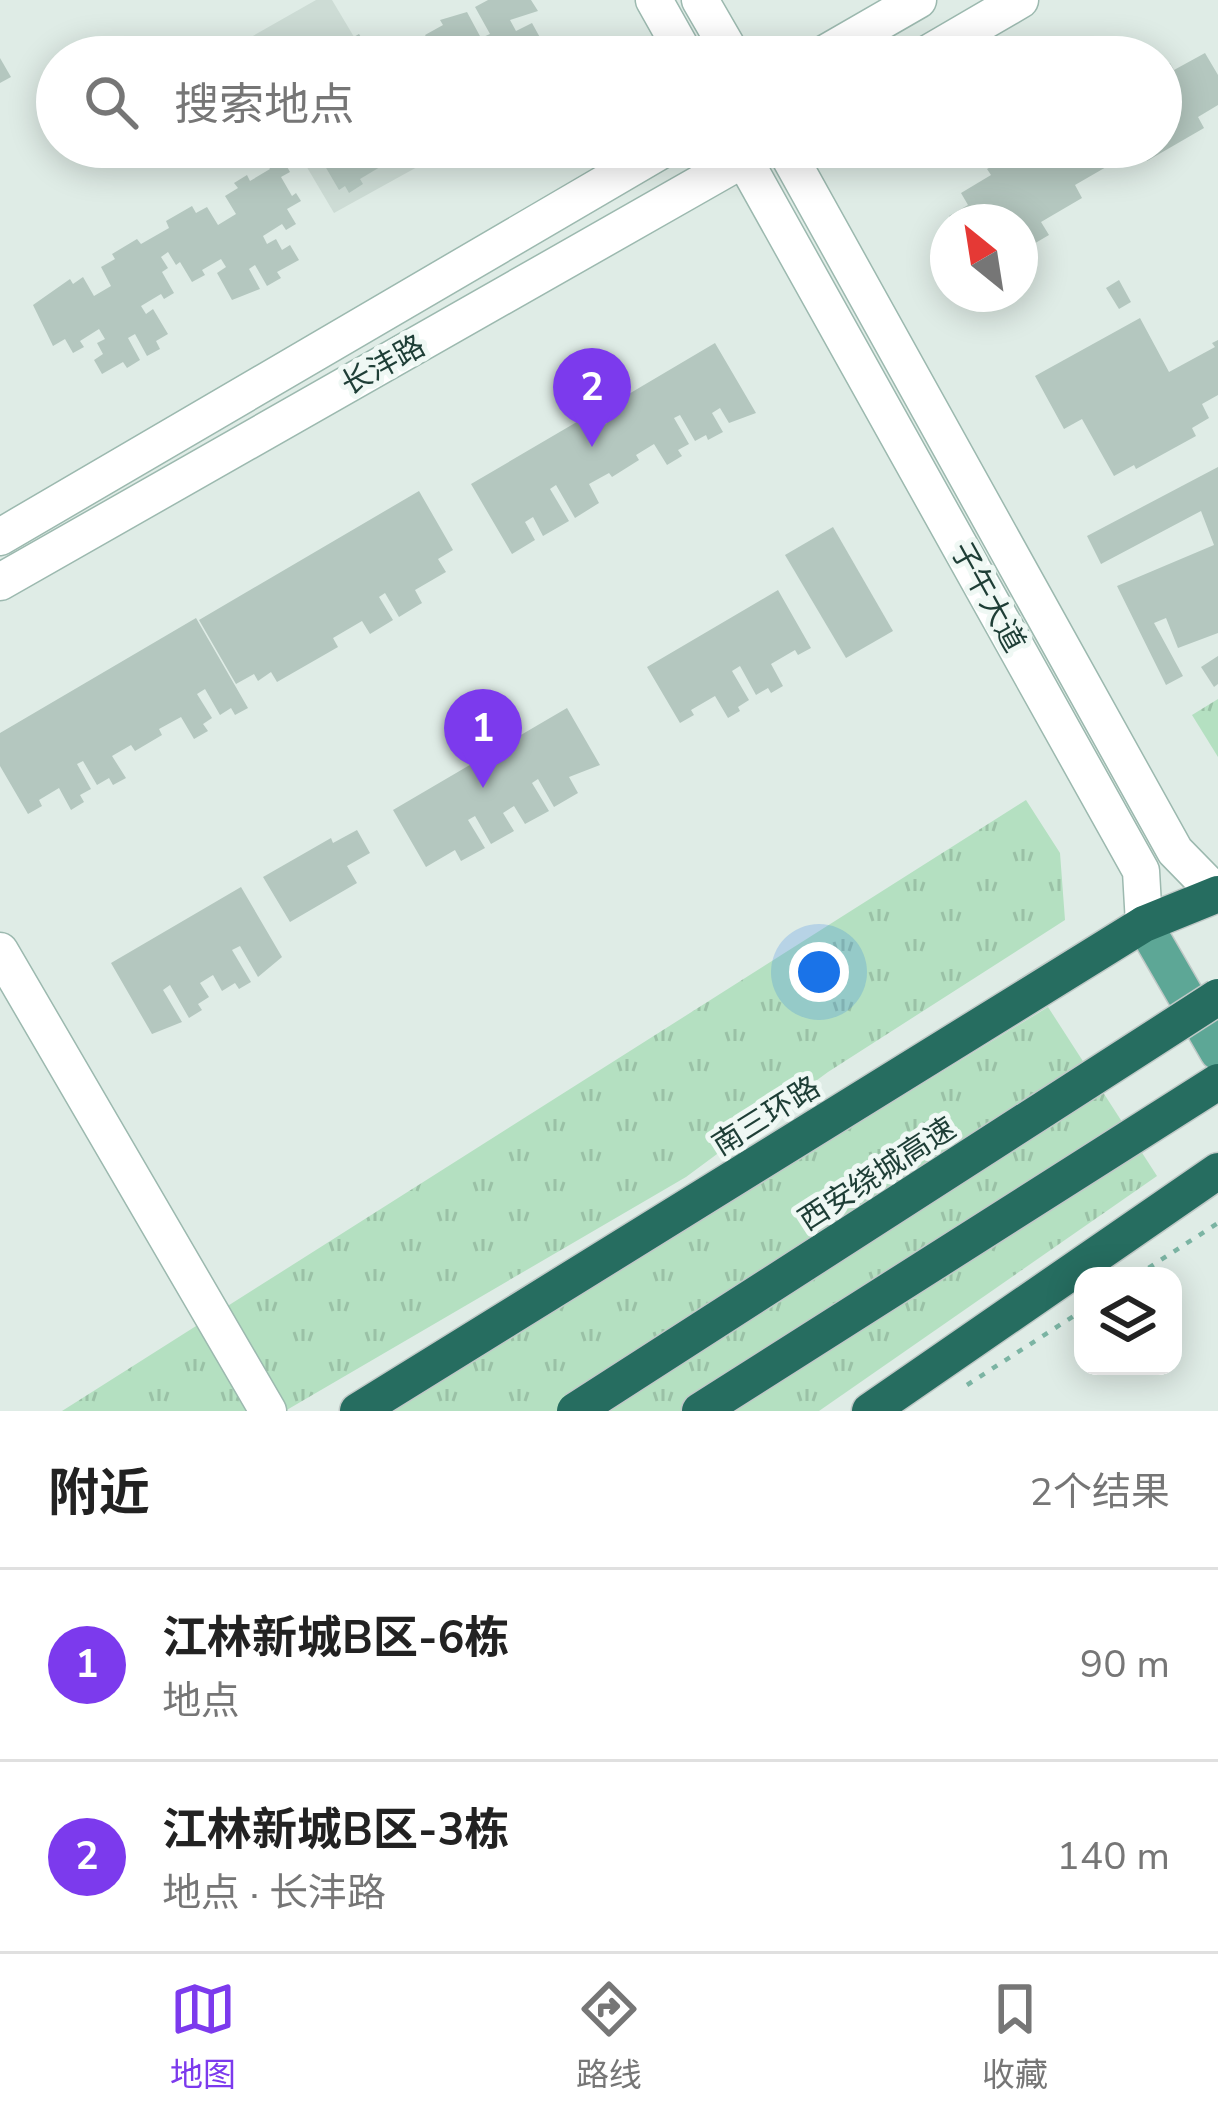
<!DOCTYPE html>
<html lang="zh">
<meta charset="utf-8">
<style>
:root{--surface:#fff;--page:#f2f2f2;--text:#222;--muted:#767676;--line:#e0e0e0;--accent:#7c3aed}
body{margin:0;font-family:"Nunito Sans","Noto Sans SC",sans-serif;background:var(--page);color:var(--text)}
.controls{position:absolute;right:36px;bottom:36px;display:grid;overflow:hidden;border-radius:24px;box-shadow:0 6px 30px #0003}
.controls button{width:108px;height:108px;display:grid;place-items:center;padding:0;border:0;border-bottom:3px solid var(--line);background:var(--surface);color:var(--text);font:60px sans-serif}
.compass{position:absolute;left:930px;top:204px;width:108px;height:108px;border-radius:50%;background:var(--surface);box-shadow:0 6px 30px #0003;rotate:330deg}
.you{position:absolute;left:819px;top:972px;width:42px;height:42px;margin:-30px;border:9px solid #fff;border-radius:50%;background:#1a73e8;box-shadow:0 0 0 18px #1a73e833}
.badge{display:grid;place-items:center;width:78px;height:78px;border-radius:50%;background:var(--accent);color:#fff;font-size:39px;font-weight:700}
.pin{position:absolute;translate:-50% -99px;filter:drop-shadow(0 3px 6px #0008)}
.pin::after{content:'';position:absolute;top:63px;width:42px;height:36px;background:inherit;clip-path:polygon(0 0,100% 0,50% 100%)}
.list{margin:0;padding:0;list-style:none}
h2{display:flex;justify-content:space-between;align-items:center;height:156px;margin:0;padding:0 48px;font-size:51px}
h2 small{font-size:39px;font-weight:400;color:var(--muted)}
.list li{display:grid;grid-template-columns:78px 1fr auto;gap:36px;align-items:center;box-sizing:border-box;height:192px;padding:0 48px;border-top:3px solid var(--line)}
.list b{display:block;font-size:45px;white-space:nowrap}
.list p{margin:0;font-size:39px;white-space:nowrap;color:var(--muted)}
.list em{font-size:39px;font-style:normal;color:var(--muted)}
.icon{flex:none;width:66px;height:66px;fill:none;stroke:currentColor;stroke-width:2;stroke-linecap:round;stroke-linejoin:round}
.map{position:relative;flex:none;width:1218px;height:1411px;overflow:hidden}
.search{position:absolute;background:var(--surface);box-shadow:0 6px 30px #0003;left:36px;right:36px;top:36px;height:132px;display:flex;align-items:center;gap:30px;box-sizing:border-box;padding:0 42px;border-radius:66px;color:var(--muted);font-size:45px}
.sheet{height:540px;background:var(--surface)}
nav{display:flex;justify-content:space-around;align-items:center;box-sizing:border-box;height:168px;border-top:3px solid var(--line);background:var(--surface);font-size:33px;color:var(--muted)}
nav a{display:grid;justify-items:center;gap:6px}
nav .on{color:var(--accent)}
.map>svg:first-child{display:block}
</style>
<div class="map">
<svg width="1218" height="1411" viewBox="0 0 1218 1411">
<defs>
<pattern id="grass-tufts" width="24" height="20" patternUnits="userSpaceOnUse" patternTransform="scale(3)"><rect width="24" height="20" fill="#b4e0c1"/><path d="M3 7l-1-3M5 7V3M7 7l1-3M15 17l-1-3M17 17v-4M19 17l1-3" fill="none" stroke="#9ac1a6"/></pattern>
</defs>
<rect width="100%" height="100%" fill="#dfece6"/>
<g fill="#cddcd5">
<polygon points="316,0 332,0 366,57 243,57 237,45"/>
<polygon points="295,147 420,147 428,161 334,213"/>
</g>
<g fill="url(#grass-tufts)">
<polygon points="1218,699 1218,757 1192,715"/>
<polygon points="1026,800 1060,853 1065,920 828,1072 686,1177 285,1411 62,1411"/>
<polygon points="1048,1007 1157,1176 819,1411 388,1411"/>
</g>
<g fill="#b4c7bf">
<polygon points="488,0 531,0 538,11 510,20 516,31 532,23 543,43 547,41 551,48 537,55 535,51 528,54 530,57 467,57 463,50 450,57 438,57 425,35 443,25 440,20 467,12 481,38 490,34 475,7"/>
<polygon points="359,34 373,57 319,57"/>
<polygon points="1205,53 1218,75 1218,105 1198,117 1204,128 1147,161 1139,148 1075,185 1082,198 1041,222 1049,235 1020,252 1020,222 952,222 949,216 968,205 961,193 991,175 987,169 1025,147 1161,147 1161,68 1170,63 1174,70"/>
<polygon points="0,58 11,77 0,83"/>
<polygon points="317,147 413,147 417,154 404,162 400,155 360,179 363,184 349,193 345,186 339,190 315,149"/>
<polygon points="281,156 290,172 281,177 292,196 296,193 301,201 287,209 296,224 286,230 282,224 263,236 267,244 276,239 282,250 290,245 299,260 277,272 281,278 267,286 255,265 249,269 260,289 232,300 217,273 226,267 221,259 202,270 205,275 192,282 180,262 176,265 168,252 161,257 168,268 162,272 174,293 164,299 161,294 141,306 146,314 153,309 168,334 156,341 160,349 147,356 135,334 128,338 140,360 127,368 123,362 102,374 94,360 103,354 97,343 105,339 99,329 80,341 84,347 73,353 65,339 53,346 33,305 70,279 73,284 83,277 94,296 111,286 101,267 115,259 112,254 137,239 141,244 169,228 166,221 192,206 196,213 207,207 218,225 236,214 225,196 238,188 234,183 247,175 250,181 270,169 267,164"/>
<polygon points="1119,280 1131,302 1119,309 1106,288"/>
<polygon points="1140,318 1169,372 1215,347 1212,343 1218,340 1218,395 1202,404 1209,418 1192,428 1196,436 1136,469 1134,465 1114,476 1082,419 1064,429 1035,376"/>
<polygon points="715,343 756,413 729,423 720,408 712,413 723,432 708,440 706,435 695,441 680,415 674,418 689,444 678,450 682,456 667,465 654,444 636,455 639,460 612,477 609,473 589,484 599,503 575,518 556,485 550,489 569,521 543,536 533,517 525,522 535,540 512,554 471,484 587,416 595,431 607,423 600,411"/>
<polygon points="1218,467 1218,633 1178,648 1166,618 1154,623 1183,676 1166,685 1117,586 1214,545 1201,511 1101,564 1087,536"/>
<polygon points="419,491 453,550 438,559 446,572 415,590 422,603 399,617 385,593 379,597 393,620 370,634 362,621 333,638 338,647 277,682 271,672 258,681 254,674 236,684 199,620"/>
<polygon points="833,527 893,631 846,658 785,555"/>
<polygon points="778,590 811,648 798,655 795,650 771,664 783,686 771,693 768,688 756,695 740,666 732,671 749,700 738,707 740,711 728,718 715,696 691,710 694,715 680,723 647,667"/>
<polygon points="196,618 248,708 235,715 231,708 220,715 205,689 197,694 212,718 203,724 208,731 194,739 181,717 159,729 162,735 135,751 131,745 112,756 126,778 113,785 109,778 97,785 83,761 77,764 91,789 80,795 84,802 71,810 59,788 39,800 42,806 28,814 0,766 0,733"/>
<polygon points="1218,656 1218,684 1214,687 1201,667"/>
<polygon points="567,708 600,765 569,777 578,793 554,807 538,779 532,783 549,811 525,824 514,806 503,813 514,831 491,844 475,816 468,820 485,848 461,861 455,850 426,867 393,810"/>
<polygon points="357,830 370,853 347,866 357,883 290,922 263,877 331,838 333,843"/>
<polygon points="241,887 282,957 258,977 240,946 232,950 251,982 239,989 235,983 222,991 213,975 200,983 209,997 198,1004 202,1010 189,1018 170,985 163,990 182,1022 152,1034 111,963"/>
</g>
<g fill="none" stroke-linecap="round" stroke-linejoin="round">
<g stroke="#9cb9af" stroke-width="39">
<g id="secondary">
<polyline points="654,0 686,57"/>
<polyline points="700,0 733,57"/>
<polyline points="819,57 918,0"/>
<polyline points="922,57 1020,0"/>
<polyline points="737,147 1141,871 1144,924"/>
<polyline points="784,147 1175,851 1217,894"/>
<polyline points="0,537 667,147"/>
<polyline points="0,582 763,148"/>
<polyline points="0,951 268,1411"/>
</g>
</g>
<g stroke="#c0c9c7" stroke-width="39">
<polyline id="primary" points="1144,924 1218,1052"/>
</g>
<g stroke="#c0c9c7" stroke-width="39">
<g id="highway">
<polyline points="358,1411 1144,924 1218,894"/>
<polyline points="700,1411 1218,1082"/>
<polyline points="870,1411 1218,1171"/>
</g>
</g>
<g stroke="#7bb4a3" stroke-width="4.5" stroke-dasharray="6 9" stroke-linecap="butt">
<polyline points="1136,1276 1218,1223"/>
<polyline points="967,1385 1083,1310"/>
</g>
<use href="#secondary" stroke="#fff" stroke-width="36"/>
<use href="#primary" stroke="#5da796" stroke-width="36"/>
<use href="#highway" stroke="#266d60" stroke-width="36"/>
<g stroke="#c0c9c7" stroke-width="39" stroke-linecap="butt">
<polyline id="highway-bridge" points="575,1411 1218,997"/>
</g>
<use href="#highway-bridge" stroke="#266d60" stroke-width="36"/>
</g>
<g text-anchor="middle" stroke-width="10" stroke-linejoin="round" paint-order="stroke">
<g font-size="30" fill="#1e3e36" stroke="#eff8f4">
<text transform="translate(383 365) rotate(-29)" y="10">长沣路</text>
<text transform="translate(988 597) rotate(61)" y="10">子午大道</text>
<text transform="translate(766 1116) rotate(-32)" y="10">南三环路</text>
<text transform="translate(877 1174) rotate(-33)" y="10">西安绕城高速</text>
</g>
</g>
</svg>
<div class="controls">
<button><svg class="icon" aria-label="layers" viewBox="0 0 24 24"><path d="M12 4l9 5-9 5-9-5zM3 14l9 5 9-5"/></svg></button>
</div>
<svg class="compass" viewBox="-18 -18 36 36"><path d="M0-13l5 13h-10z" fill="#e53935"/><path d="M0 13l5-13h-10z" fill="#767676"/></svg>
<div class="you"></div>
<div class="pin badge" style="left:483px;top:788px">1</div>
<div class="pin badge" style="left:592px;top:447px">2</div>
<div class="search"><svg class="icon" aria-label="search" viewBox="0 0 24 24"><circle cx="10" cy="10" r="6"/><path d="M15 15l6 6"/></svg>搜索地点</div>
</div>
<section class="sheet">
<h2>附近<small>2个结果</small></h2>
<ul class="list">
<li><span class="badge">1</span><div><b>江林新城B区-6栋</b><p>地点</p></div><em>90 m</em></li>
<li><span class="badge">2</span><div><b>江林新城B区-3栋</b><p>地点 · 长沣路</p></div><em>140 m</em></li>
</ul>
</section>
<nav>
<a class="on"><svg class="icon" aria-label="map" viewBox="0 0 24 24"><path d="M3 6l6-2 6 2 6-2v14l-6 2-6-2-6 2zM9 4v14M15 6v14"/></svg>地图</a>
<a><svg class="icon" aria-label="directions" viewBox="0 0 24 24"><path d="M12 3l9 9-9 9-9-9zM9 14v-3h6M13 9l2 2-2 2"/></svg>路线</a>
<a><svg class="icon" aria-label="saved" viewBox="0 0 24 24"><path d="M7 4h10v16l-5-4-5 4z"/></svg>收藏</a>
</nav>
